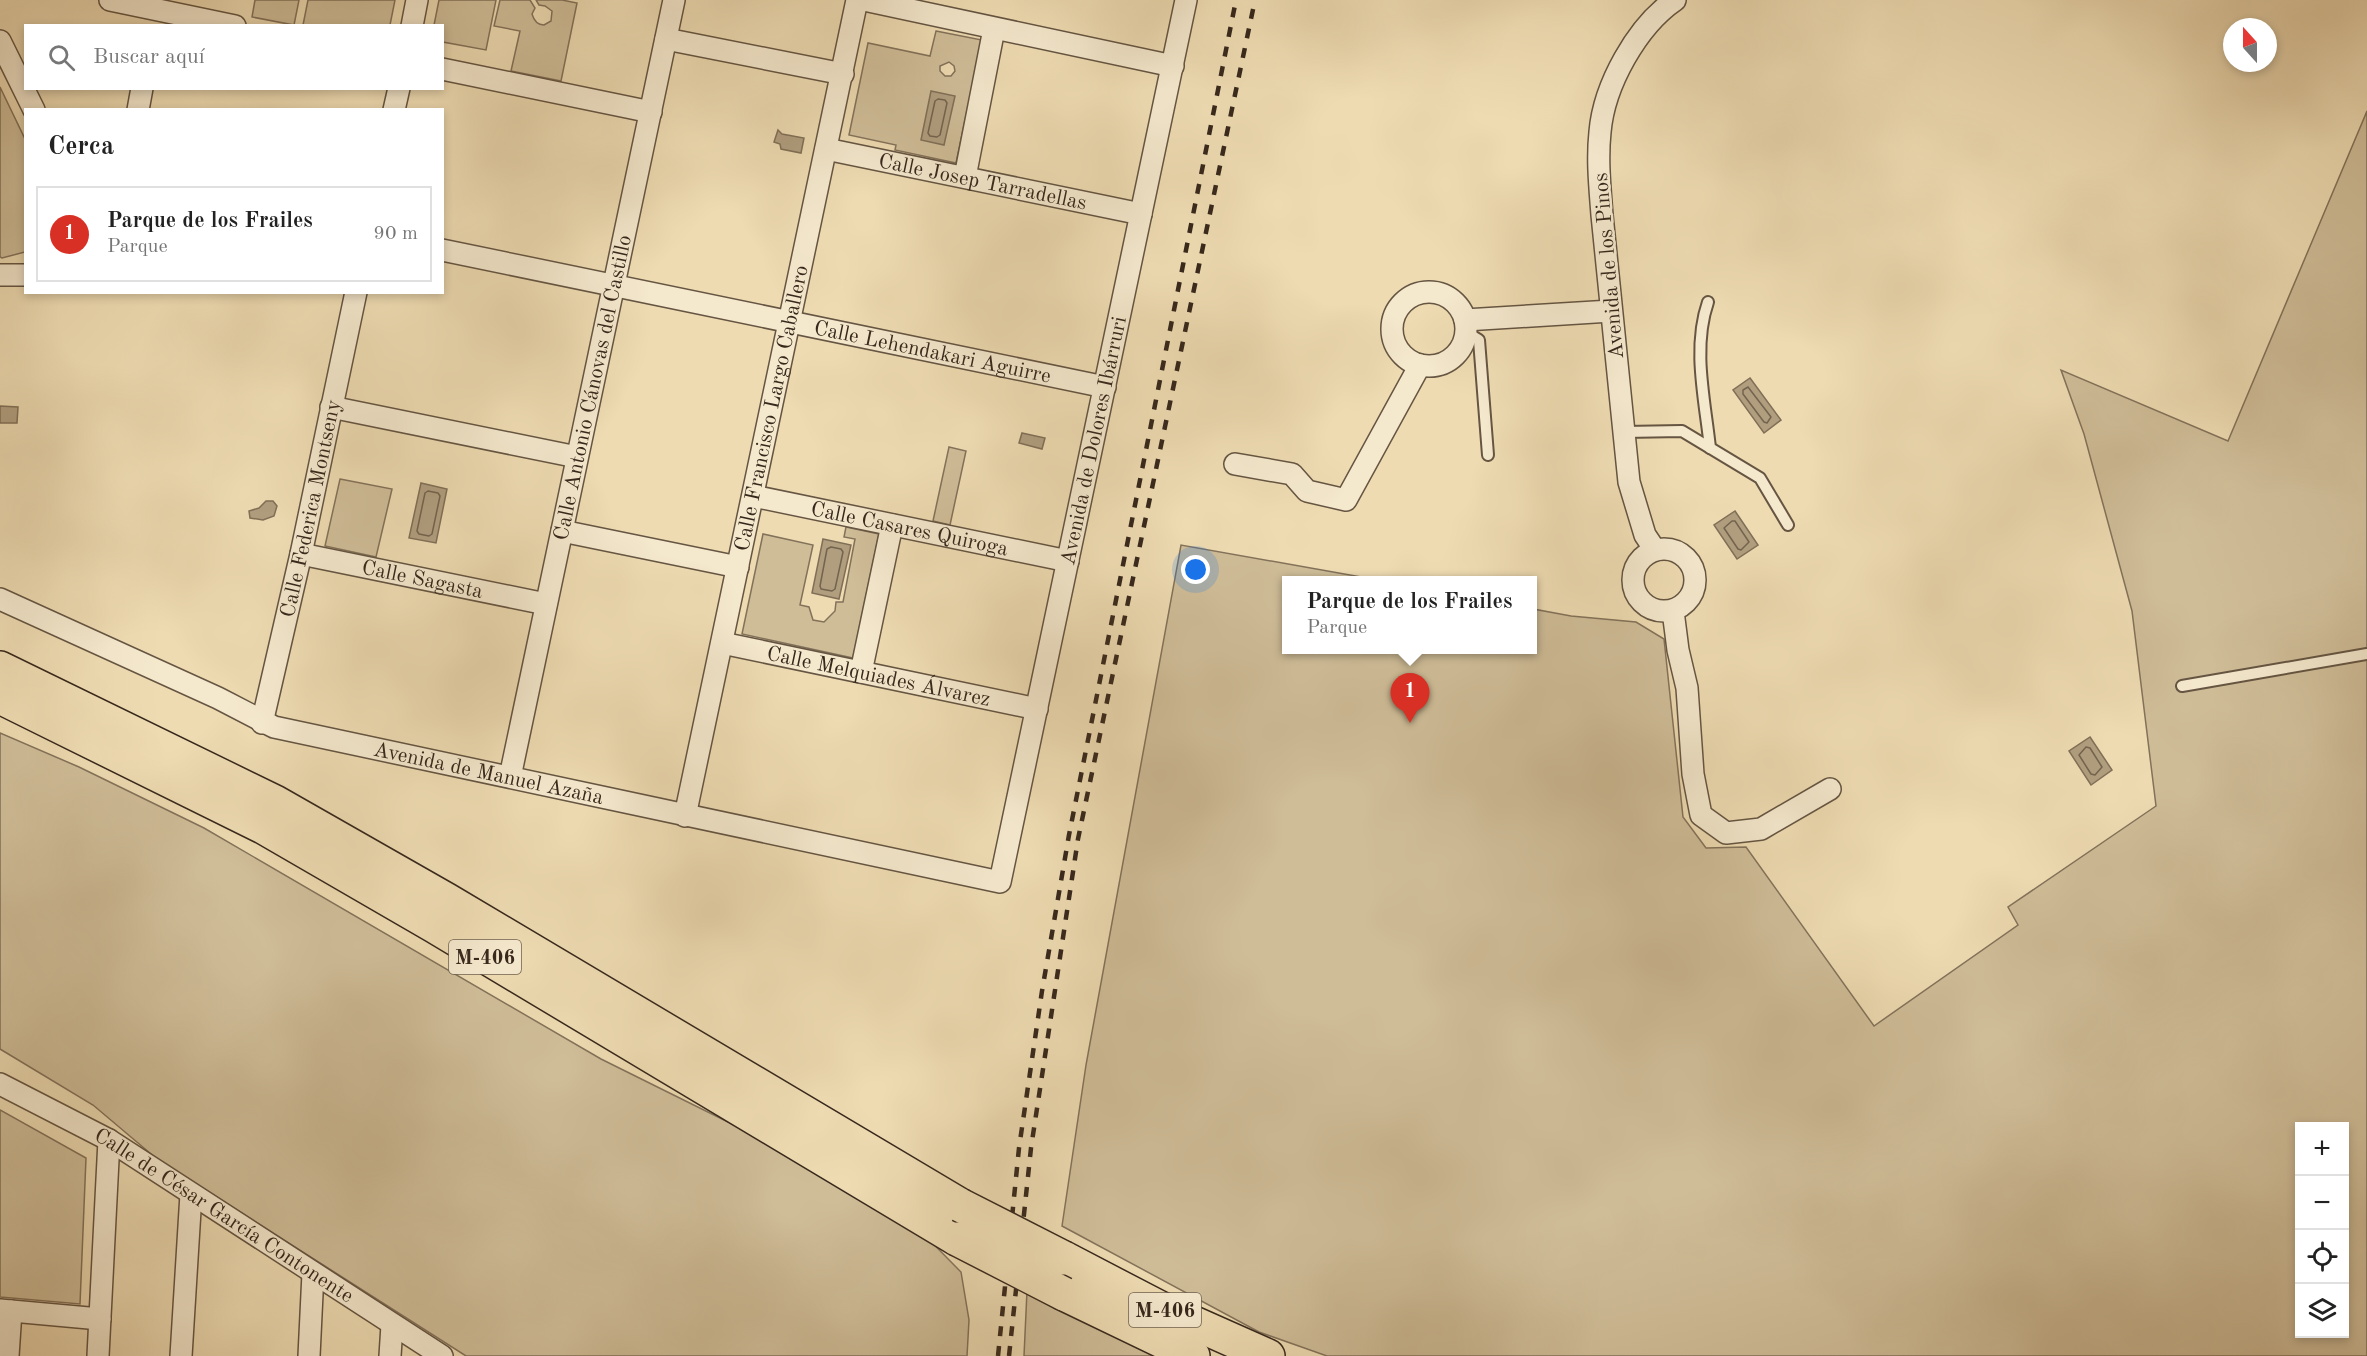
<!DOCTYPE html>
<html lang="es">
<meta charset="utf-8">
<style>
:root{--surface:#fff;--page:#f2f2f2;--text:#222;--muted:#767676;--line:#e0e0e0;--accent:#d93025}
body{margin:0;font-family:"Old Standard TT",serif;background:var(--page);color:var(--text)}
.controls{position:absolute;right:18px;bottom:18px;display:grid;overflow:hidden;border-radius:0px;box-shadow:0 3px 9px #0003}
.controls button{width:54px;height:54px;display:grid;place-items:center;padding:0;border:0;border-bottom:2px solid var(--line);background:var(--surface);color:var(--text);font:30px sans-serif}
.compass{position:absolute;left:2223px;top:18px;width:54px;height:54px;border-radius:50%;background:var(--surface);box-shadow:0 3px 9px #0003;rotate:339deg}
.you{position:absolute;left:1196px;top:570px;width:21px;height:21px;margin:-15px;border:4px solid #fff;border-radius:50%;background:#1a73e8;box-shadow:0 0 0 9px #1a73e833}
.badge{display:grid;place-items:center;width:39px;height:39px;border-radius:50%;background:var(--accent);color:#fff;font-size:20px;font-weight:700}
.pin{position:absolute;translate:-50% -50px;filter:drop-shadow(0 2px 3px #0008)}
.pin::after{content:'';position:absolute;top:32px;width:21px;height:18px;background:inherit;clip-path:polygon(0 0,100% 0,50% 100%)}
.popup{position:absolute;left:1282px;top:576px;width:255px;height:78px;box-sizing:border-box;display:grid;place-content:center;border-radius:0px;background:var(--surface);filter:drop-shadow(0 2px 4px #0005);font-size:20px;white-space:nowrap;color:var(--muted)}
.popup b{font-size:22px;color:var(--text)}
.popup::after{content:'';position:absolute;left:50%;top:100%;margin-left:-12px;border:12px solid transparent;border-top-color:var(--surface)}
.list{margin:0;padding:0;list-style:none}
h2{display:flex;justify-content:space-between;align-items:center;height:78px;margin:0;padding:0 24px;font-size:26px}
h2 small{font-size:20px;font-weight:400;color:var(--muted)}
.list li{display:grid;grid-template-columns:39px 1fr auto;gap:18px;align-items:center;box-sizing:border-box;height:96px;margin:0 12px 12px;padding:0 12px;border:2px solid var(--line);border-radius:0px}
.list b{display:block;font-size:22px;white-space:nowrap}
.list p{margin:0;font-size:20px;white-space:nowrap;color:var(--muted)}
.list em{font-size:20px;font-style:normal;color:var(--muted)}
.icon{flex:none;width:33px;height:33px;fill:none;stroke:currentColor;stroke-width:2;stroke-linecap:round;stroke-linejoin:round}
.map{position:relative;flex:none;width:2367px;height:1356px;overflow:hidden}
.search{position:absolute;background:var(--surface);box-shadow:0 3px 9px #0003;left:24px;top:24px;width:420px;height:66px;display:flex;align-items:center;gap:15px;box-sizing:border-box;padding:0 21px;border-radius:0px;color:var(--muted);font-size:22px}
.panel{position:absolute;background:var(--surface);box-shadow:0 3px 9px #0003;left:24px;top:108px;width:420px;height:186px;border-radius:0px}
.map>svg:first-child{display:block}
</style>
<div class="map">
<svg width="2367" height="1356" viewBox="0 0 2367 1356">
<rect width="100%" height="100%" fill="#eedbb2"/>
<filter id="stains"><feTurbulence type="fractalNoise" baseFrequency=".00333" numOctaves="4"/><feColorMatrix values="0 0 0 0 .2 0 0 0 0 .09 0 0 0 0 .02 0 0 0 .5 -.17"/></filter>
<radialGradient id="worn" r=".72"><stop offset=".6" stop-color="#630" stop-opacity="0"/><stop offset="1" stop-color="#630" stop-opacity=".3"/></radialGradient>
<g fill="#cfbd98" stroke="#83725a" stroke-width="1.5" fill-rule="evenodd">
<polygon points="255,0 299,0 294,25 252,17"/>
<polygon points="308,0 395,0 390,25 303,25"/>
<polygon points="439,0 496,0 486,50 443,42 442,26 434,25"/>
<path d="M500 0H530L535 8 532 14C534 21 537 25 544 25L551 21 552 11 545 6 539 5 536 0H562L577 3 561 81 511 71 520 31 494 26Z"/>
<path d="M936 31 982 40 956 163 895 150 896 145 849 135 868 43 930 56ZM949 62 954 66 955 71 951 76H945L940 71V66Z"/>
<polygon points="0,87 25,139 25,252 2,258 0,257"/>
<path d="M2367 111V1356H1327L1259 1332 1062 1226 1086 1065 1181 545 1378 580H1287V650H1533V609L1571 616 1636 622 1664 639 1683 817 1706 848 1746 847 1874 1026 2018 925 2008 907 2156 806 2132 611 2084 434 2061 370 2228 441ZM2300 1126H2344V1334H2300Z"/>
<polygon points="949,447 966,451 950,525 933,521"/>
<polygon points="340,479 392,489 376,557 325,546"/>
<polygon points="846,527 879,534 853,658 742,634 763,534 813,545 800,605 809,607 813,620 824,622 835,611 836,602 843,602 855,539 844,537"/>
<polygon points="0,733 79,767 204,828 601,1059 895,1205 961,1272 969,1320 967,1356 466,1356 157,1159 93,1105 0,1049"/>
<polygon points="0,1110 86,1158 80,1304 0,1297"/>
<polygon points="1027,1291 1161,1356 1024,1356"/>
</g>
<g fill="#b09e7f" stroke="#806f57" stroke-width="1.5">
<polygon points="931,91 955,96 944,145 921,140"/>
<polygon points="778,130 782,134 804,138 801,153 781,149 780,144 774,142"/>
<polygon points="1750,378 1781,420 1764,433 1733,390"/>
<polygon points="0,406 18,407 17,423 0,423"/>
<polygon points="1022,433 1045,438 1042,449 1019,443"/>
<polygon points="421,483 447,489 436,543 409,538"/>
<polygon points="266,501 273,501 277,506 274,516 263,520 250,518 249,511 259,508"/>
<polygon points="1735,511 1758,545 1737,559 1714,525"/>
<polygon points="823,539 851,545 839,599 812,593"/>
<polygon points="2090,737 2112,770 2091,785 2069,751"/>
</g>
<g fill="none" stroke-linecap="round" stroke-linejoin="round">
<g stroke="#74634e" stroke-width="1.5">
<polygon points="938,99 945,100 947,103 940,135 937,137 930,136 928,133 935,101"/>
<polygon points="1748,387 1771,417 1767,423 1764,422 1743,394 1743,390"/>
<polygon points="428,491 438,493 440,496 432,534 429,536 419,534 417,531 425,493"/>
<polygon points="1732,521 1735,521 1749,542 1741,550 1738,549 1724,528"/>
<polygon points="831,547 841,549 843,552 835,589 832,591 821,589 820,586 827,549"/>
<polygon points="2086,747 2090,748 2102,767 2095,775 2091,774 2079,755"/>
</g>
<g stroke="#655542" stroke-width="14">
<g id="lane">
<path d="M1708 302C1692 348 1705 400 1710 448"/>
<polyline points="1466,332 1479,340 1488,455"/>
<polyline points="1624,432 1682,431 1760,478 1788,525"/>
<polyline points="2182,686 2367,654"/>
</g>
</g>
<g stroke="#655542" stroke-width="24">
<g id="street">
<polyline points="110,0 235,26"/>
<polyline points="864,0 1173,66"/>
<polyline points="412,26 417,0"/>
<polyline points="666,39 843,74"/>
<polyline points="0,41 34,110"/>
<polyline points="442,69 651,112"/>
<polyline points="138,110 142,88"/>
<polyline points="394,110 399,88"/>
<path id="s1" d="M826 149 1141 214"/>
<polyline points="965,177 994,29"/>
<path id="s2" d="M442 250 1105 387"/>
<polyline points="0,275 26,275"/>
<circle cx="1429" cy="329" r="37"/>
<polyline points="1465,320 1611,311"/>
<polyline points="331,407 577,457"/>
<polyline points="1235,464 1292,474 1307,491 1346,500 1420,365"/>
<path id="s3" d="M753 496 1068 561"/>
<polyline points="562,531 738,567"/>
<circle cx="1664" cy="580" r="31"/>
<path d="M1655 550 1645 535 1629 482 1602 215C1600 188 1597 160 1600 132 1604 85 1637 26 1675 0"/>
<path id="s4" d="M301 554 546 604"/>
<path id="s5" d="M0 599 218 698 274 727 1000 882 1186 0"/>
<polyline points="1673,611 1678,650 1687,688 1693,774 1701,815 1726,833 1761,829 1830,789"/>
<path id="s6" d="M722 643 1037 709"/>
<polyline points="861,672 892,525"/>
<path id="s7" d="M262 723 301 554 356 292"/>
<path id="s8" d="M510 777 674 0"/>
<path id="s9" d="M685 816 857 0"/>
<path id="s10" d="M0 1084 109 1140 442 1356"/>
<polyline points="0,1310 100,1319"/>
<polyline points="8,1356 11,1311"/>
<polyline points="98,1356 109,1140"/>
<polyline points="181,1356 191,1194"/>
<polyline points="309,1356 313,1273"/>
<polyline points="390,1356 392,1325"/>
</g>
</g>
<g stroke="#37281c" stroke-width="36">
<g id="highway">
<polyline points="0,668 275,802 447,900 960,1205"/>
<polyline points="0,697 263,827 434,926 957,1239"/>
<polyline points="1064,1258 1160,1308 1268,1356"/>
<polyline points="1064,1294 1193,1356"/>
</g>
</g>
<use href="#lane" stroke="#f4e8cd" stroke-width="10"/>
<use href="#street" stroke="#f4e8cd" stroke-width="21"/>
<use href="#highway" stroke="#eedbb2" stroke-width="33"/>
<g stroke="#37281c" stroke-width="4.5" stroke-dasharray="10 10" stroke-linecap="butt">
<polyline points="998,1356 1019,1148 1042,991 1069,835 1236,0"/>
<polyline points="1009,1356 1031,1148 1078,839 1255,0"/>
</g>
<g stroke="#37281c" stroke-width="36" stroke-linecap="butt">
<g id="highway-bridge">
<polyline points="960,1205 1064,1258"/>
<polyline points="957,1239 1064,1294"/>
</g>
</g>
<use href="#highway-bridge" stroke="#eedbb2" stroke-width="33"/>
</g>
<g text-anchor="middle" stroke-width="5" stroke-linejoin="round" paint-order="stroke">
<g fill="#f4e8cd" stroke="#706251" stroke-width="1.5">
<rect x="449" y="940" width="72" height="34" rx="4.5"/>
<rect x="1129" y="1293" width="72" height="34" rx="4.5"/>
</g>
<g font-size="20" font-weight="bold" fill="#37281c">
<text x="485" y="964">M-406</text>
<text x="1165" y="1317">M-406</text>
</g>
<g font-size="21" fill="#37281c" stroke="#f4e8cd">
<text dy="7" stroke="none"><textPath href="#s1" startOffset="160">Calle Josep Tarradellas</textPath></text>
<text transform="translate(1608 266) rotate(-95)" y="7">Avenida de los Pinos</text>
<text dy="7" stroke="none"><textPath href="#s2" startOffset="501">Calle Lehendakari Aguirre</textPath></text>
<text dy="7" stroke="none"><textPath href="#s8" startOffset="398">Calle Antonio Cánovas del Castillo</textPath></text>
<text dy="7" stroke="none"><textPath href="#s9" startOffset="417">Calle Francisco Largo Caballero</textPath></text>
<text dy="7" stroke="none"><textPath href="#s5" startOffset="1496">Avenida de Dolores Ibárruri</textPath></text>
<text dy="7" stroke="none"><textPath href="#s7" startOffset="220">Calle Federica Montseny</textPath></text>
<text dy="7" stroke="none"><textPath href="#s3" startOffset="160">Calle Casares Quiroga</textPath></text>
<text dy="7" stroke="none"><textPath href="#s4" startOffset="124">Calle Sagasta</textPath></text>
<text dy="7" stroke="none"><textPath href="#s6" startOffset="160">Calle Melquiades Álvarez</textPath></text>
<text dy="7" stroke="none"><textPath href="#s5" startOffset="522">Avenida de Manuel Azaña</textPath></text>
<text dy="7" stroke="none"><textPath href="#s10" startOffset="260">Calle de César García Contonente</textPath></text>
</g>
</g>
<rect width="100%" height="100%" filter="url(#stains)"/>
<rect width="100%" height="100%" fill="url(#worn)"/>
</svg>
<div class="controls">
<button>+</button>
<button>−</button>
<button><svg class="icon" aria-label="locate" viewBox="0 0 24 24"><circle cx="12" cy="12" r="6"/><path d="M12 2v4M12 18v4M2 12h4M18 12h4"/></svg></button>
<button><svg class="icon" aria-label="layers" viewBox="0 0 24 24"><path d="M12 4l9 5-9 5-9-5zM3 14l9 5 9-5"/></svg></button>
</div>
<svg class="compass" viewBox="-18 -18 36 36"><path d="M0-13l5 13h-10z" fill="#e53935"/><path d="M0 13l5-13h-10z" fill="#767676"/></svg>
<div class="you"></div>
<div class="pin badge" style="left:1410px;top:723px">1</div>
<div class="popup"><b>Parque de los Frailes</b>Parque</div>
<div class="search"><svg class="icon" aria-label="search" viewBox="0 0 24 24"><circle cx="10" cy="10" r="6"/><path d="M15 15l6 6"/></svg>Buscar aquí</div>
<section class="panel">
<h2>Cerca<small></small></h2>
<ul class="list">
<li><span class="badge">1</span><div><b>Parque de los Frailes</b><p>Parque</p></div><em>90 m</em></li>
</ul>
</section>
</div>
